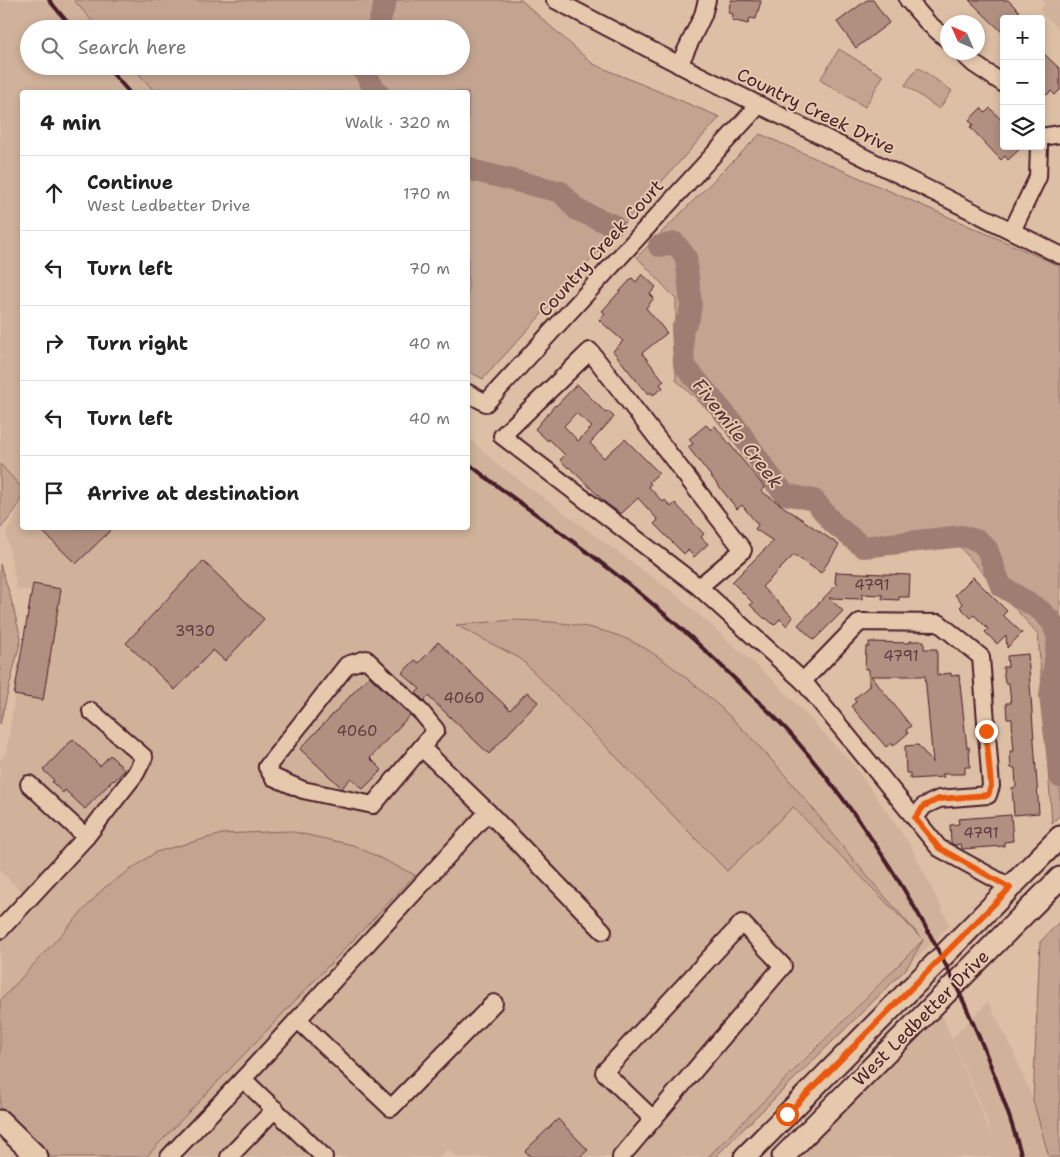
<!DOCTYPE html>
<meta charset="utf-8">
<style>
:root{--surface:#fff;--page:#f2f2f2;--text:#222;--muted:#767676;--line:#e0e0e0}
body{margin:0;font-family:"Shantell Sans",sans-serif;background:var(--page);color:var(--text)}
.controls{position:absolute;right:15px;top:15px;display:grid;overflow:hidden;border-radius:5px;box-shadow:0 2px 8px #0003}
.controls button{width:45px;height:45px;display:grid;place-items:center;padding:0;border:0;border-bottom:1px solid var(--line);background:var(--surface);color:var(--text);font:25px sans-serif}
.compass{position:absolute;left:940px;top:15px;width:45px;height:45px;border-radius:50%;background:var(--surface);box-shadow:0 2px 8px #0003;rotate:315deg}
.stop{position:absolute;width:15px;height:15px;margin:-11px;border:4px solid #ea580c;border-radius:50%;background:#fff}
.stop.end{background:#ea580c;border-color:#fff;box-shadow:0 1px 5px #0008}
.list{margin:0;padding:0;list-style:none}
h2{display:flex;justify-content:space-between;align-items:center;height:65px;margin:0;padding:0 20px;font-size:21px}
h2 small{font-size:16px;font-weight:400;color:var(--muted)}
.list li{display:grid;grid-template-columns:32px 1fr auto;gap:15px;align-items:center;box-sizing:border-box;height:75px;padding:0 20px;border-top:1px solid var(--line)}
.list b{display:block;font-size:19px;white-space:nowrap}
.list p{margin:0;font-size:16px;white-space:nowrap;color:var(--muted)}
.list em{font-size:16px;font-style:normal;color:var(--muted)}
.icon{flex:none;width:28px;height:28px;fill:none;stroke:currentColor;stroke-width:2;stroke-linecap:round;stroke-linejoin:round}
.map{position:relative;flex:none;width:1060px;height:1157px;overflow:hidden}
.search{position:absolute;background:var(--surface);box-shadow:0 2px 8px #0003;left:20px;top:20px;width:450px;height:55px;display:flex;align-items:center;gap:12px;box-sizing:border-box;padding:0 18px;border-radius:28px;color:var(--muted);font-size:19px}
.panel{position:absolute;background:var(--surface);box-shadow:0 2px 8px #0003;left:20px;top:90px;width:450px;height:440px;border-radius:5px}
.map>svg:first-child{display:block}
</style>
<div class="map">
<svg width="1060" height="1157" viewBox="0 0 1060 1157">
<rect width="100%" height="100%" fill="#ddbfa5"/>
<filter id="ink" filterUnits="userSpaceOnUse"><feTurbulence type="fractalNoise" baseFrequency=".02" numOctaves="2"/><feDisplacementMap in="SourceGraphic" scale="10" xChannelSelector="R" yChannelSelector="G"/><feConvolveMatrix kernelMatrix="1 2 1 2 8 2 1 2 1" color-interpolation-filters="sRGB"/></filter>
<g filter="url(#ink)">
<g fill="#d0b19a" fill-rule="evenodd">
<polygon points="0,0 74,0 99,29 29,29 29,66 132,66 155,92 22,92 22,488 0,464"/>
<polygon points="1042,0 1060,0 1060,30 1039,10 1045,4"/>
<path d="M468 437 497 464 674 593 772 679 853 764 910 845 950 925 906 969 921 942 852 1009 708 1157H456L448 1149 440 1157H146L414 875 222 834 156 852 104 888 0 1001V938L35 904 0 871V760L6 754 31 591 17 589 6 532 19 510 22 499V528H468ZM457 625 808 801 858 865 915 932 792 807 727 870 521 659Z"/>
<polygon points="988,1002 1010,1044 1033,1100 1049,1157 791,1157 939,1008 993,1140 987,1120 952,1038"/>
</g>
<g fill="#c4a491" stroke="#87625e">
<polygon points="74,0 521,0 593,64 720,117 483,379 468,371 468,92 155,92 132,66 461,66 461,29 99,29"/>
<polygon points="839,49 883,76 865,107 820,80"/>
<polygon points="918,67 952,91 939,109 905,85"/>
<polygon points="760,134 1060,266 1060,815 1052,823 1038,634 959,546 860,553 676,380 676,299 637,257"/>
<path d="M0 464 22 488C23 505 10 517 0 529Z"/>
<polygon points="0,564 10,595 21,639 0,724"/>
<path d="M513 620C546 621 579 623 610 633 638 641 663 659 685 677 751 729 804 797 856 863 878 889 901 915 923 940L906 969 715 1157H708L923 940 793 807 727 871 521 659 456 625Z"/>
<polygon points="289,831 353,845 415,875 146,1157 43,1157 0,1111 0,1001 104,888 156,852 222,834"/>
<polygon points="1060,921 1060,1157 1049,1157 1033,1100 1040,942"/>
</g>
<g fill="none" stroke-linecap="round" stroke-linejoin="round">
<g stroke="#a07d73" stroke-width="22">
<polyline points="377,29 386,0"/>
<polyline points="365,66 364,71 375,90 378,92"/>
<polyline points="468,167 475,171 561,192 577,210 613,225"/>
<polyline points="659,246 675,243 686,257 691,305 689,318 682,329 684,365 736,427 773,480 785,494 814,500 833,523 863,547 962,536 979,541 987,549 1001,586 1040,610 1052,622 1058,638 1050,696 1060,777"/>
</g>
</g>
<g fill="#b18f81" stroke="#4a1f2b" fill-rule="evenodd">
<polygon points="731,0 761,1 756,19 750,18 748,24 732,20 733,14 728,13"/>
<polygon points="867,0 873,0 889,23 856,48 837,22"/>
<polygon points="969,0 1008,0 1019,11 1012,19 1004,19 1004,34"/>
<polygon points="1041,51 1060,69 1060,90 1055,95 1051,91 1047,95 1041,89"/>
<polygon points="981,108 985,113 990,108 1004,123 1004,146 1023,146 1008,160 1005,156 1001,160 970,127 973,125 969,120"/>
<polygon points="642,274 656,287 650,294 654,298 646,308 667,333 642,353 664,381 660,384 663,388 653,395 651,392 649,394 644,388 643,389 613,351 623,341 599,320 605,313 602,311 632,278 636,282"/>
<path d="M577 384 606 413 608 411 614 417 590 443 604 458 625 439 659 473 649 482 651 484 648 486 663 502 665 500 671 507 675 503 704 534 701 537 708 544 694 557 688 550 684 554 654 524 658 520 638 498 621 514 606 503 569 467 568 468 560 460 565 455 549 439 548 441 535 429 555 405 556 406ZM576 413 592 427 578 441 564 426Z"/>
<polygon points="706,425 711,430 715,426 765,488 761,491 839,545 821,573 794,555 762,587 793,617 787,626 780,619 774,625 766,618 765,619 750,605 753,603 732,582 773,541 755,529 758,525 742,505 737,509 688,447 693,444 689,439"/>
<polygon points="39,528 113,528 76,564"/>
<polygon points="203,561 264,619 225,661 213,650 175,690 126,643"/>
<polygon points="836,572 910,575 909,597 899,597 899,600 882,599 883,595 862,594 862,599 829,598 843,611 814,640 798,625 837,584 835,583"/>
<polygon points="973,577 1007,611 1003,615 1022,633 1007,648 1006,635 997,644 985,632 988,629 974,615 971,618 960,607 963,604 955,595"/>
<polygon points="33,584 61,589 43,700 14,695"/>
<polygon points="910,641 924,641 924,649 937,649 937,675 951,673 951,676 959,675 967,748 969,747 970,767 965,767 965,774 942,774 944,777 910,779 910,773 906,773 905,746 918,745 933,763 925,676 871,676 911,726 906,730 908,733 893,746 891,743 886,747 851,706 856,702 854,699 869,686 869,669 865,669 866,647 869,647 869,642 910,643"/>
<polygon points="438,642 510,710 527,692 538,702 489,754 428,696 424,701 416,693 420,689 402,673 415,660 419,663"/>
<polygon points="1028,654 1039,813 1014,815 1012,788 1016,787 1015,768 1011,768 1010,751 1014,751 1013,741 1012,719 1007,719 1006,703 1011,703 1009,683 1005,683 1003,667 1008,667 1007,656"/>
<polygon points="369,676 410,715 370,758 382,770 363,789 351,778 342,788 300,749"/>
<polygon points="73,739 100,766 110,755 125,770 114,781 113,780 85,809 65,790 63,793 52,782 54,780 43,770"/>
<polygon points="1011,815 1013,841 1004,842 1004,846 962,849 961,844 954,845 951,843 950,825 959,824 958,819"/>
<polygon points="558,1119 588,1150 580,1157 531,1157 525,1151"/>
</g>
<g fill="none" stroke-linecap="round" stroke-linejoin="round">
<g stroke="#4a1f2b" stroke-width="20">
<g id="minor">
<polyline points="555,0 697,74 1060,255"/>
<polyline points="908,0 928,23 948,40"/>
<polyline points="961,52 974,64 1004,84"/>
<polyline points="679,65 703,15 707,0"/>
<polyline points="1041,137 1060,134"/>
<polyline points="1012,231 1038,177 1039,146"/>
<polyline points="468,393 486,403 759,105"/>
<polyline points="699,587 743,550 590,351 502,436 699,587 803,681 939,848 1010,887"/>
<polygon points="366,659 422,713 436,730 373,805 303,790 273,777 267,767 347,665"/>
<polyline points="803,681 860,622 939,623 981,657 991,786 988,795 939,799 924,806 915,818"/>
<polyline points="488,812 603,931"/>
<polyline points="86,837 136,773 144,757 91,711"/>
<polyline points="0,930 86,837 29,784"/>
<polyline points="298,1020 391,1108 494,1003"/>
<polyline points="243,1079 324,1157"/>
<polyline points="169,1157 243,1079 488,812 422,748"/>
<polyline points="229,1157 275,1109"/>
<polyline points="621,1157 783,966 742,923 604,1072 653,1119"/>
</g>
</g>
<g stroke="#4a1f2b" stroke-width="25">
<g id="major">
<polyline points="0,1121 37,1157"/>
<polyline points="745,1157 1060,837"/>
<polyline points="783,1157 1060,878"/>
</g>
</g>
<use href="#minor" stroke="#e6c9ad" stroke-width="16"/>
<use href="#major" stroke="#e6c9ad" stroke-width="21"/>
<g stroke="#4a1f2b" stroke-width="4">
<polyline points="49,0 73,29"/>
<polyline points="106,66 129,92"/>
<path d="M468 463C488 480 511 496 533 512 570 539 607 566 642 595 676 623 709 653 740 684 759 702 778 719 795 739 899 860 977 1004 1022 1157"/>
</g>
</g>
</g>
<g fill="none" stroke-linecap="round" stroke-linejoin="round" filter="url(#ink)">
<polyline stroke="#ea580c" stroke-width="6" points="787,1114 1010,888 939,848 915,818 924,806 939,799 988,795 991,786 986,731"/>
</g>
<g text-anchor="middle" stroke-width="4" stroke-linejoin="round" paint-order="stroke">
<g font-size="15" fill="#643b40">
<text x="872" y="590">4791</text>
<text x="195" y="636">3930</text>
<text x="901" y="661">4791</text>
<text x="464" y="703">4060</text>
<text x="357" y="736">4060</text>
<text x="981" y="838">4791</text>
</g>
<g font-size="18" fill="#4a1f2b" stroke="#e6c9ad">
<text transform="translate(816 111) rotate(26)" y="6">Country Creek Drive</text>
<text transform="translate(601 248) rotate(-48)" y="6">Country Creek Court</text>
<text transform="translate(921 1018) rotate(-45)" y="6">West Ledbetter Drive</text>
</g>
<g font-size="19" font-style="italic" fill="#5b3239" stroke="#e6c9ad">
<text transform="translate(738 433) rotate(52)" y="7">Fivemile Creek</text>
</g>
</g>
</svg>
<div class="controls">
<button>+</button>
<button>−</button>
<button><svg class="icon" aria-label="layers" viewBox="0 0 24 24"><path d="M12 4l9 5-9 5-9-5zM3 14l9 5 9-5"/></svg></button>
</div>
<svg class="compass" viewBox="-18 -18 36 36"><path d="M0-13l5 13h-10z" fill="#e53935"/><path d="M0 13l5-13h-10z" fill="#767676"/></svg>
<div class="stop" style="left:787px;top:1114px"></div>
<div class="stop end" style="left:986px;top:731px"></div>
<div class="search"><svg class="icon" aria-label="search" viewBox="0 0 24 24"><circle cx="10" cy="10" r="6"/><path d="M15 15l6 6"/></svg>Search here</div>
<section class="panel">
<h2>4 min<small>Walk · 320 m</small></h2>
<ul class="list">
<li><svg class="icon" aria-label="ahead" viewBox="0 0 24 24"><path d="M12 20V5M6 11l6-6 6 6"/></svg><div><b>Continue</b><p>West Ledbetter Drive</p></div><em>170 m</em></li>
<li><svg class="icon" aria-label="left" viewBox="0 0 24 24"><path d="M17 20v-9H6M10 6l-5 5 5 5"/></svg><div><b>Turn left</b></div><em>70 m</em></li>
<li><svg class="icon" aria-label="right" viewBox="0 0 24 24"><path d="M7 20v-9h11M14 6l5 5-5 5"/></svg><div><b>Turn right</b></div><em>40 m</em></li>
<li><svg class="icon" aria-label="left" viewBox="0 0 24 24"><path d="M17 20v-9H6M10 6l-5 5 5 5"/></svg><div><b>Turn left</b></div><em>40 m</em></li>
<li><svg class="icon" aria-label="arrive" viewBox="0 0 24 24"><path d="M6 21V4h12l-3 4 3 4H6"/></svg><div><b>Arrive at destination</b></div></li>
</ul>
</section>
</div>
